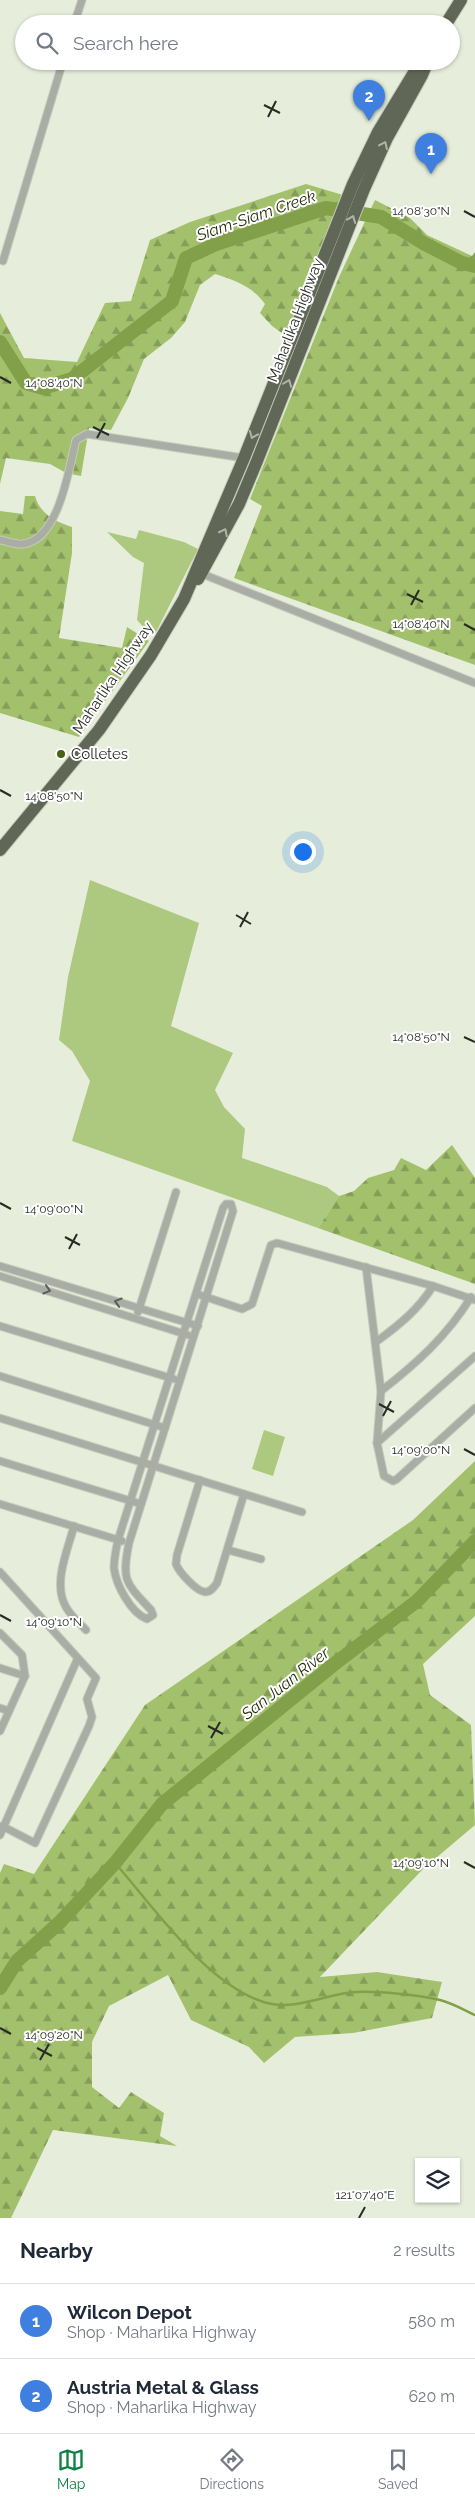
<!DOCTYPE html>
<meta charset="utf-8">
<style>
:root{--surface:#fff;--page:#f2f2f3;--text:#1f2937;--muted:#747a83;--line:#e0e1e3;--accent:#0b8043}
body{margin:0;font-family:Raleway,sans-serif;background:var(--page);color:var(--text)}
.controls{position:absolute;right:15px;bottom:15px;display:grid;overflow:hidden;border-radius:0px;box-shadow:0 1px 4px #0004}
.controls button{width:45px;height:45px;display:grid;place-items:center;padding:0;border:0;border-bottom:1px solid var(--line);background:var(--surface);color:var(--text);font:25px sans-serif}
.you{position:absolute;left:302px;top:851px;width:18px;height:18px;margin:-12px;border:4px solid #fff;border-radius:50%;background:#1a73e8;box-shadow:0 0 0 8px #1a73e833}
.badge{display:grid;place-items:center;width:32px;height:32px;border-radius:50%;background:var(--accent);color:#fff;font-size:16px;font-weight:700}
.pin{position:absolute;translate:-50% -41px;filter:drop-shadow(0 1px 2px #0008)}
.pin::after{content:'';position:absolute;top:26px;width:18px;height:15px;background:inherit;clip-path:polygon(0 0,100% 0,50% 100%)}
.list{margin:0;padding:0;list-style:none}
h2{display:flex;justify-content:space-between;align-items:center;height:65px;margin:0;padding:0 20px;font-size:21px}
h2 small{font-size:16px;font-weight:400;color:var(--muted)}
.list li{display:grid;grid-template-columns:32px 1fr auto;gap:15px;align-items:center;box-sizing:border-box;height:75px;padding:0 20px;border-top:1px solid var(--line)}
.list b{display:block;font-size:19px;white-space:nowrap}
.list p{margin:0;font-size:16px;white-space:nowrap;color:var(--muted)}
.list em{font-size:16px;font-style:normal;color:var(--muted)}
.icon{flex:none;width:28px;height:28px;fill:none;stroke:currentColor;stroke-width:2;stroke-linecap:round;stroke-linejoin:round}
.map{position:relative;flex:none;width:475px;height:2218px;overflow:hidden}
.search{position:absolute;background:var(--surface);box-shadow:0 1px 4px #0004;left:15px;right:15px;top:15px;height:55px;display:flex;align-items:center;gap:12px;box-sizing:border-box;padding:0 18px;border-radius:28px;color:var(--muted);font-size:19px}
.sheet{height:215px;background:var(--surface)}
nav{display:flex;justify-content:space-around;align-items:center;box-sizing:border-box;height:70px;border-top:1px solid var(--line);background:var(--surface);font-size:14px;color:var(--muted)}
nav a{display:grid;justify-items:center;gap:2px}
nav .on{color:var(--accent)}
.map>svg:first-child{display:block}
</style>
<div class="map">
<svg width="475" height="2218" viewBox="0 0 475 2218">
<defs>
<pattern id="forest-firs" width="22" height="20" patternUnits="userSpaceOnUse" patternTransform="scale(1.25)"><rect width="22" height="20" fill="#a3c16c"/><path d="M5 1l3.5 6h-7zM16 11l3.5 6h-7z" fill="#859d59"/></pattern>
</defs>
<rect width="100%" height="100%" fill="#e6eedb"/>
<g fill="#adc87f">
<polygon points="139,530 184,542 198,549 155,634 148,632 137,620 144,563 133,557 107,532 136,539"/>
<polygon points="90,880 199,923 171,1026 233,1053 215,1090 224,1107 245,1129 242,1158 327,1187 339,1196 318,1228 72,1141 90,1081 72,1051 59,1040 68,977"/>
<polygon points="264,1430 285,1437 273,1476 252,1469"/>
</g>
<g fill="url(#forest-firs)">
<path d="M306 184 343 195 318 256 311 266 286 336 272 326 260 313 265 304C253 287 235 280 215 274L200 285 185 322 171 338 144 359 128 398 111 430 89 428 81 476 66 473 50 464 6 458 0 484V313L24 358 77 362 105 303 131 301 150 240 190 222Z"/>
<polygon points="375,200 410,218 427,235 472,256 475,252 475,665 234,578 262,506 250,499 339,277"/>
<path d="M25 496H35C40 514 56 522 72 527V553L59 638 122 648 127 627 149 641 79 737 0 713V511L23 514Z"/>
<polygon points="452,1145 475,1178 475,1284 318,1228 339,1196 354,1191 368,1178 394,1170 401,1158 426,1170"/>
<polygon points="475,1461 475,1616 423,1664 430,1695 471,1725 475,1825 423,1869 320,1977 377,1972 442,1982 432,2018 353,2033 295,2037 264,2063 249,2047 191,2020 168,1975 109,2006 92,2042 92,2087 119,2108 131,2092 164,2113 160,2136 177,2146 53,2130 11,2218 0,2218 0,1873 4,1864 34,1874 145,1705 413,1520"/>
</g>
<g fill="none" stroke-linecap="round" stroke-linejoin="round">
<path stroke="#829f4a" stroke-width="2.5" d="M115 1863C154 1907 208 1987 267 2003 297 2011 327 1993 357 1992 378 1991 419 1995 440 2000 452 2003 464 2010 475 2015"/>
<g stroke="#829f4a" stroke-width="14">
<polyline points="0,342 26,383 43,388 72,379 172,301 186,258 216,244 326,208 381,217 425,244 462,263 475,266"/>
<polyline points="0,1988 17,1961 60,1922 115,1863 162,1804 333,1665 417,1601 475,1541"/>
</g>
<g stroke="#c4cbba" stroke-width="9">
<g id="street">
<polyline points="74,24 82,0"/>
<polyline points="3,261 63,61"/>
<path d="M0 540C7 541 16 545 23 544 59 540 69 468 76 440L87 434 244 458"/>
<polyline points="200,573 475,683"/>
<path d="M226 1204H231L233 1211 129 1543C121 1581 126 1583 151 1610L153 1615 147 1619C131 1613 116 1585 114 1568 114 1559 116 1549 118 1540L223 1208Z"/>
<polyline points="0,1266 198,1326"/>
<polyline points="366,1267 381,1391 377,1443 384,1476 393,1481 397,1479 475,1408"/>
<polyline points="0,1276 188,1335"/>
<polyline points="197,1294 242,1309 252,1304 271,1245 277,1243 433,1286 475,1300"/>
<polyline points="138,1312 176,1192"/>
<polyline points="0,1326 174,1379"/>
<path d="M376 1342C399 1325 418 1310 433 1286"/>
<polyline points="0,1376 165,1428"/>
<path d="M381 1391C417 1363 447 1336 471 1297"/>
<polyline points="0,1418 302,1512"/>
<polyline points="377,1443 475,1356"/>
<polyline points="0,1461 141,1504"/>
<path d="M200 1480 177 1555 176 1564C179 1572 196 1591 205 1592 211 1592 214 1587 217 1583L244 1494"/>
<polyline points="0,1504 122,1541"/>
<path d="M74 1526C68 1549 54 1580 64 1603 68 1614 78 1621 86 1630"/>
<polyline points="228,1550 261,1559"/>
<polyline points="0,1572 96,1678 87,1699 92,1717 89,1726 35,1843 2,1826"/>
<polyline points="0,1633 22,1655 25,1676 0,1731"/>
<polyline points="0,1668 25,1676"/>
<polyline points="0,1708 9,1711"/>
<polyline points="0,1835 77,1660"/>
</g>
</g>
<g stroke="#c4cbba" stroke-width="14">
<g id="highway">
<polyline points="446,24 461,0"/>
<polyline points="198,579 239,504 257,461 364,189 387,138 422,75 428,61"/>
<polyline points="0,850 99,730 151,655 184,599 244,458 353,184 378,132 421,61"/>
</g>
</g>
<use href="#street" stroke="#aaada5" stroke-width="7"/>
<use href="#highway" stroke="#616757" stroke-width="12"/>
</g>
<defs><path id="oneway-chevron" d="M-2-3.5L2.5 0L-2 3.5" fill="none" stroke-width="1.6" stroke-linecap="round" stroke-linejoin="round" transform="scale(1.25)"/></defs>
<g stroke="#b0b3ab">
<use href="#oneway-chevron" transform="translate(384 145) rotate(-65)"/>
<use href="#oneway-chevron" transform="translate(352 219) rotate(-68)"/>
<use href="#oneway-chevron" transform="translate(288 383) rotate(-69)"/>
<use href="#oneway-chevron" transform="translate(253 435) rotate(112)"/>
<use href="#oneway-chevron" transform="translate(224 532) rotate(-63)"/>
</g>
<g stroke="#5c5f58">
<use href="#oneway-chevron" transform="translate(47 1290) rotate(17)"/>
<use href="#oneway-chevron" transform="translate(118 1302) rotate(-163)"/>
</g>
<path fill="none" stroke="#282b24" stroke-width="2" d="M264 105 280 113M268 117 276 101M464 211 475 217M0 377 11 383M93 427 109 435M97 438 105 423M407 594 423 602M411 605 419 590M464 624 475 630M0 790 11 796M236 915 251 924M240 927 248 912M464 1037 475 1042M0 1203 11 1209M65 1237 80 1245M69 1249 77 1234M379 1404 394 1412M383 1416 391 1401M464 1449 475 1455M0 1615 11 1621M208 1726 223 1734M211 1738 220 1722M464 1862 475 1868M0 2028 11 2034M37 2048 52 2056M40 2060 49 2044M359 2218 365 2207"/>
<circle fill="#4a610e" stroke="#fff" stroke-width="2" cx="61" cy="754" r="5"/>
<g text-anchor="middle" stroke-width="4" stroke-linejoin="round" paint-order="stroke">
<g font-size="15" fill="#282b24" stroke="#fff">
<text transform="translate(295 320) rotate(-69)" y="5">Maharlika Highway</text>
<text transform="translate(113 678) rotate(-56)" y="5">Maharlika Highway</text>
</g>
<g font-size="15" fill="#282b24" stroke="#fff" text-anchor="start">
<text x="71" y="759">Colletes</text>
</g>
<g font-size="16" font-style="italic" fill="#242f0b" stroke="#fff">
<text transform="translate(256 215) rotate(-19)" y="6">Siam-Siam Creek</text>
<text transform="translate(285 1683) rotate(-38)" y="6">San Juan River</text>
</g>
</g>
<g font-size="12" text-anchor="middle" fill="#282b24" stroke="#fff" stroke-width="4" stroke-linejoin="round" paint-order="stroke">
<text x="421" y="215">14°08'30"N</text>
<text x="54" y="387">14°08'40"N</text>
<text x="421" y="628">14°08'40"N</text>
<text x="54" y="800">14°08'50"N</text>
<text x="421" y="1041">14°08'50"N</text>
<text x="54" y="1213">14°09'00"N</text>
<text x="421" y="1454">14°09'00"N</text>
<text x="54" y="1626">14°09'10"N</text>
<text x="421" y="1867">14°09'10"N</text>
<text x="54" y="2039">14°09'20"N</text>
<text x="365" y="2199">121°07'40"E</text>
</g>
</svg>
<div class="controls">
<button><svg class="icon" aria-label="layers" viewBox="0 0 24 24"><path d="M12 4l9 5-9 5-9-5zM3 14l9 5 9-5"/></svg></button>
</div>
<div class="you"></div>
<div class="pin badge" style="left:431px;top:174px;background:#3f7fe0">1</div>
<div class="pin badge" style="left:369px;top:121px;background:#3f7fe0">2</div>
<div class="search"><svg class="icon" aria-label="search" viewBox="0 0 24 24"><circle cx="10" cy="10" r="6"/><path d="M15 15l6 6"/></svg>Search here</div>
</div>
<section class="sheet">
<h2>Nearby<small>2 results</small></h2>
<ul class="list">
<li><span class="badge" style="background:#3f7fe0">1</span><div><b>Wilcon Depot</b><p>Shop · Maharlika Highway</p></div><em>580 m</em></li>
<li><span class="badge" style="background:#3f7fe0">2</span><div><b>Austria Metal &amp; Glass</b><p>Shop · Maharlika Highway</p></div><em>620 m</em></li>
</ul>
</section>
<nav>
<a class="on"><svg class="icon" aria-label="map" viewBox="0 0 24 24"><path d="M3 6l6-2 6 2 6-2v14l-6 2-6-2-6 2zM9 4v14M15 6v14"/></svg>Map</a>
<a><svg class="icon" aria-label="directions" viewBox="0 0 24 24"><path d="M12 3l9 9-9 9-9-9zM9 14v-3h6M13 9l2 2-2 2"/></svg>Directions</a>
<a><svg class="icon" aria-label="saved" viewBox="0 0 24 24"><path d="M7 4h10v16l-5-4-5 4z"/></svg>Saved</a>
</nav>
